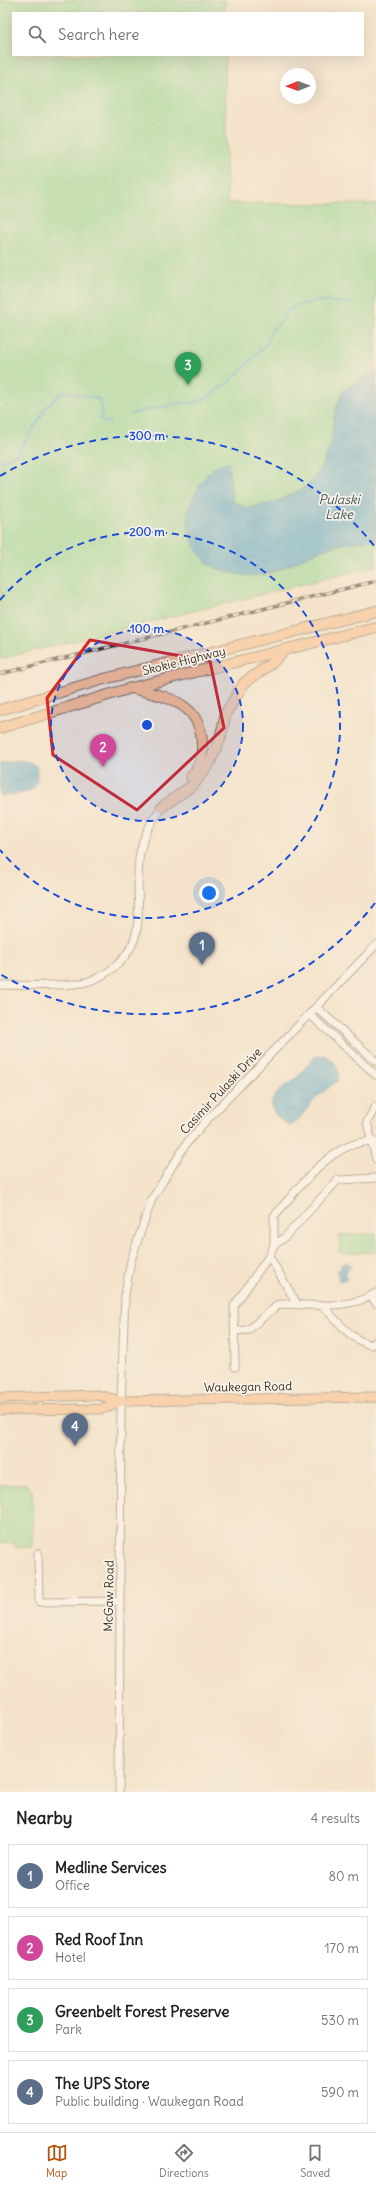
<!DOCTYPE html>
<meta charset="utf-8">
<style>
:root{--surface:#fff;--page:#f2f2f2;--text:#202124;--muted:#757577;--line:#e0e0e0;--accent:#b45309}
body{margin:0;font-family:Delius,sans-serif;background:var(--page);color:var(--text)}
.compass{position:absolute;left:280px;top:68px;width:36px;height:36px;border-radius:50%;background:var(--surface);box-shadow:0 4px 16px #0002;rotate:269deg}
.you{position:absolute;left:209px;top:893px;width:14px;height:14px;margin:-10px;border:3px solid #fff;border-radius:50%;background:#1a73e8;box-shadow:0 0 0 6px #1a73e833}
.badge{display:grid;place-items:center;width:26px;height:26px;border-radius:50%;background:var(--accent);color:#fff;font-size:13px;font-weight:700}
.pin{position:absolute;translate:-50% -33px;filter:drop-shadow(0 1px 2px #0008)}
.pin::after{content:'';position:absolute;top:21px;width:14px;height:12px;background:inherit;clip-path:polygon(0 0,100% 0,50% 100%)}
.list{margin:0;padding:0;list-style:none}
h2{display:flex;justify-content:space-between;align-items:center;height:52px;margin:0;padding:0 16px;font-size:17px}
h2 small{font-size:13px;font-weight:400;color:var(--muted)}
.list li{display:grid;grid-template-columns:26px 1fr auto;gap:12px;align-items:center;box-sizing:border-box;height:64px;margin:0 8px 8px;padding:0 8px;border:1px solid var(--line);border-radius:0px}
.list b{display:block;font-size:15px;white-space:nowrap}
.list p{margin:0;font-size:13px;white-space:nowrap;color:var(--muted)}
.list em{font-size:13px;font-style:normal;color:var(--muted)}
.icon{flex:none;width:22px;height:22px;fill:none;stroke:currentColor;stroke-width:2;stroke-linecap:round;stroke-linejoin:round}
.map{position:relative;flex:none;width:376px;height:1792px;overflow:hidden}
.search{position:absolute;background:var(--surface);box-shadow:0 4px 16px #0002;left:12px;right:12px;top:12px;height:44px;display:flex;align-items:center;gap:10px;box-sizing:border-box;padding:0 14px;border-radius:0px;color:var(--muted);font-size:15px}
.sheet{height:340px;background:var(--surface)}
nav{display:flex;justify-content:space-around;align-items:center;box-sizing:border-box;height:56px;border-top:1px solid var(--line);background:var(--surface);font-size:11px;color:var(--muted)}
nav a{display:grid;justify-items:center;gap:2px}
nav .on{color:var(--accent)}
.map>svg:first-child{display:block}
</style>
<div class="map">
<svg width="376" height="1792" viewBox="0 0 376 1792">
<defs>
<pattern id="green-dots" width="8" height="8" patternUnits="userSpaceOnUse"><rect width="8" height="8" fill="#91dc98"/><path d="M2 2h.1M6 6h.1" fill="none" stroke="#7ebd83" stroke-width="1.8" stroke-linecap="round"/></pattern>
<pattern id="water-ripples" width="26" height="14" patternUnits="userSpaceOnUse"><rect width="26" height="14" fill="#50a6cc"/><path d="M2 4q2-2 4 0t4 0M15 11q2-2 4 0t4 0" fill="none" stroke="#4487a5"/></pattern>
</defs>
<rect width="100%" height="100%" fill="#f7f3e8"/>
<filter id="ink" filterUnits="userSpaceOnUse"><feTurbulence type="fractalNoise" baseFrequency=".025" numOctaves="2"/><feDisplacementMap in="SourceGraphic" scale="8" xChannelSelector="R" yChannelSelector="G"/><feConvolveMatrix kernelMatrix="1 2 1 2 8 2 1 2 1" color-interpolation-filters="sRGB"/></filter>
<filter id="wash" filterUnits="userSpaceOnUse"><feTurbulence type="fractalNoise" baseFrequency=".012" numOctaves="4" result="noise"/><feDisplacementMap in="SourceGraphic" scale="16" xChannelSelector="R" yChannelSelector="G"/><feGaussianBlur stdDeviation="0.9" result="paint"/><feColorMatrix in="noise" values="0 0 0 0 0 0 0 0 0 0 0 0 0 0 0 0 0 1.4 0 .05"/><feComposite in="paint" operator="in"/></filter>
<g filter="url(#wash)">
<rect width="100%" height="100%" fill="#f4e3cb"/>
<g fill="url(#green-dots)" stroke="#66835b">
<polygon points="0,0 225,0 225,13 13,13 13,55 225,55 227,203 376,204 376,566 0,659"/>
<polygon points="26,1484 32,1491 33,1547 15,1548 14,1543 0,1543 0,1485"/>
</g>
<polygon fill="#91dc98" stroke="#66835b" points="376,1234 376,1252 339,1253 340,1235"/>
<g fill="url(#water-ripples)" stroke="#466875">
<path d="M376 368V540C355 541 337 544 317 552 294 561 272 578 245 575 234 574 214 570 206 561 192 548 185 526 189 508 191 502 195 495 198 489 204 477 214 463 228 462L232 501 247 508 277 502 310 484 322 466 331 444 334 417 342 392Z"/>
<path d="M16 760 29 762 36 766C42 797 23 792 0 796V764Z"/>
<path d="M325 1055C335 1061 340 1067 338 1080L316 1098 297 1121 290 1125C276 1118 263 1106 279 1091 284 1086 291 1083 296 1078 303 1072 308 1063 314 1057Z"/>
<polygon points="347,1262 351,1266 345,1273 347,1279 339,1281 338,1270 340,1270 341,1265"/>
</g>
<g fill="none" stroke-linecap="round" stroke-linejoin="round">
<g stroke="#50a6cc" stroke-width="2">
<polyline points="131,414 176,404 199,402 214,393 230,381 249,362 267,343 272,330 282,321 286,312 293,307 315,301 350,303"/>
<polyline points="0,462 17,453 33,430 47,406 64,391 99,399 102,409 100,419 105,423 110,422"/>
</g>
</g>
</g>
<g filter="url(#ink)">
<g fill="none" stroke-linecap="round" stroke-linejoin="round">
<g stroke="#7c6b5b" stroke-width="9">
<g id="minor">
<path d="M0 985C27 985 56 987 82 983 93 981 104 975 112 969 153 938 132 896 140 853 143 836 151 821 162 807"/>
<polyline points="316,1007 376,1061"/>
<polyline points="309,1014 376,1075"/>
<polyline points="376,1106 367,1122 376,1159"/>
<polyline points="274,1245 283,1239 338,1180 376,1178"/>
<polyline points="269,1256 297,1304"/>
<polyline points="371,1296 376,1303"/>
<path d="M322 1305C337 1320 351 1341 372 1345L376 1341"/>
<path d="M235 1331 248 1330 279 1304C311 1304 347 1311 376 1293"/>
<path d="M235 1367 234 1306 269 1256 274 1245V1216C297 1191 328 1146 364 1142 368 1141 372 1142 376 1142"/>
<polyline points="38,1553 39,1602 120,1601"/>
<polyline points="119,1792 121,1401 125,1295 131,1260 152,1199 186,1144 204,1123 376,945"/>
</g>
</g>
<g stroke="#7c6b5b" stroke-width="11">
<g id="major">
<polyline points="0,1398 97,1395 121,1401 376,1397"/>
<polyline points="0,1410 102,1409 121,1401"/>
</g>
</g>
<g stroke="#7c6b5b" stroke-width="12">
<g id="highway">
<path d="M132 688C165 697 200 701 202 743 203 755 199 769 191 777"/>
<polyline points="0,710 104,679 376,611"/>
<polyline points="0,728 131,688 376,627"/>
<polyline points="162,807 194,784 210,762 220,739 226,713 244,683 272,663 284,650"/>
</g>
</g>
<use href="#minor" stroke="#fff" stroke-width="7"/>
<use href="#major" stroke="#fabc8b" stroke-width="9"/>
<use href="#highway" stroke="#fabc8b" stroke-width="10"/>
<g stroke="#3b2a1e" stroke-width="3.5">
<polyline id="rail" points="0,674 376,581"/>
</g>
<use href="#rail" stroke="#f7f3e8" stroke-width="2" stroke-dasharray="6" stroke-linecap="butt"/>
</g>
</g>
<path d="M0 0H376V1792H0ZM90 640 210 661 224 728 137 810 53 755 47 698Z" fill="#f4e3cb" fill-opacity=".55" fill-rule="evenodd"/>
<path fill="none" stroke="#d62828" stroke-width="3" stroke-linejoin="round" d="M90 640 210 661 224 728 137 810 53 755 47 698Z"/>
<circle cx="147" cy="725" r="96" fill="#1d4ed8" fill-opacity=".12"/>
<g fill="none" stroke="#1d4ed8" stroke-width="2" stroke-dasharray="7 5">
<circle cx="147" cy="725" r="96"/>
<path d="M0 600A193 193 0 1 1 0 850"/>
<path d="M375 903A289 289 0 0 1 0 974M0 476A289 289 0 0 1 375 547"/>
</g>
<g text-anchor="middle" stroke-width="3.5" stroke-linejoin="round" paint-order="stroke">
<g font-size="12" fill="#3b2a1e" stroke="#f7f3e8">
<text transform="translate(184 661) rotate(-14)" y="4">Skokie Highway</text>
<text transform="translate(221 1091) rotate(-47)" y="4">Casimir Pulaski Drive</text>
<text transform="translate(248 1387) rotate(-1)" y="4">Waukegan Road</text>
<text transform="translate(109 1596) rotate(-89)" y="4">McGaw Road</text>
</g>
<g font-size="13" font-style="italic" fill="#42555b" stroke="#f7f3e8">
<text x="339" y="504">Pulaski<tspan x="339" dy="15">Lake</tspan></text>
</g>
</g>
<circle cx="147" cy="725" r="6" fill="#1d4ed8" stroke="#f7f3e8" stroke-width="2"/>
<g font-size="12" text-anchor="middle" font-weight="bold" fill="#1d4ed8" stroke="#f7f3e8" stroke-width="3.5" stroke-linejoin="round" paint-order="stroke">
<text x="147" y="440">300 m</text>
<text x="147" y="536">200 m</text>
<text x="147" y="633">100 m</text>
</g>
</svg>
<svg class="compass" viewBox="-18 -18 36 36"><path d="M0-13l5 13h-10z" fill="#e53935"/><path d="M0 13l5-13h-10z" fill="#757577"/></svg>
<div class="you"></div>
<div class="pin badge" style="left:202px;top:965px;background:#5c6f8a">1</div>
<div class="pin badge" style="left:103px;top:767px;background:#d1479c">2</div>
<div class="pin badge" style="left:188px;top:385px;background:#2e9e5b">3</div>
<div class="pin badge" style="left:75px;top:1446px;background:#5c6f8a">4</div>
<div class="search"><svg class="icon" aria-label="search" viewBox="0 0 24 24"><circle cx="10" cy="10" r="6"/><path d="M15 15l6 6"/></svg>Search here</div>
</div>
<section class="sheet">
<h2>Nearby<small>4 results</small></h2>
<ul class="list">
<li><span class="badge" style="background:#5c6f8a">1</span><div><b>Medline Services</b><p>Office</p></div><em>80 m</em></li>
<li><span class="badge" style="background:#d1479c">2</span><div><b>Red Roof Inn</b><p>Hotel</p></div><em>170 m</em></li>
<li><span class="badge" style="background:#2e9e5b">3</span><div><b>Greenbelt Forest Preserve</b><p>Park</p></div><em>530 m</em></li>
<li><span class="badge" style="background:#5c6f8a">4</span><div><b>The UPS Store</b><p>Public building · Waukegan Road</p></div><em>590 m</em></li>
</ul>
</section>
<nav>
<a class="on"><svg class="icon" aria-label="map" viewBox="0 0 24 24"><path d="M3 6l6-2 6 2 6-2v14l-6 2-6-2-6 2zM9 4v14M15 6v14"/></svg>Map</a>
<a><svg class="icon" aria-label="directions" viewBox="0 0 24 24"><path d="M12 3l9 9-9 9-9-9zM9 14v-3h6M13 9l2 2-2 2"/></svg>Directions</a>
<a><svg class="icon" aria-label="saved" viewBox="0 0 24 24"><path d="M7 4h10v16l-5-4-5 4z"/></svg>Saved</a>
</nav>
